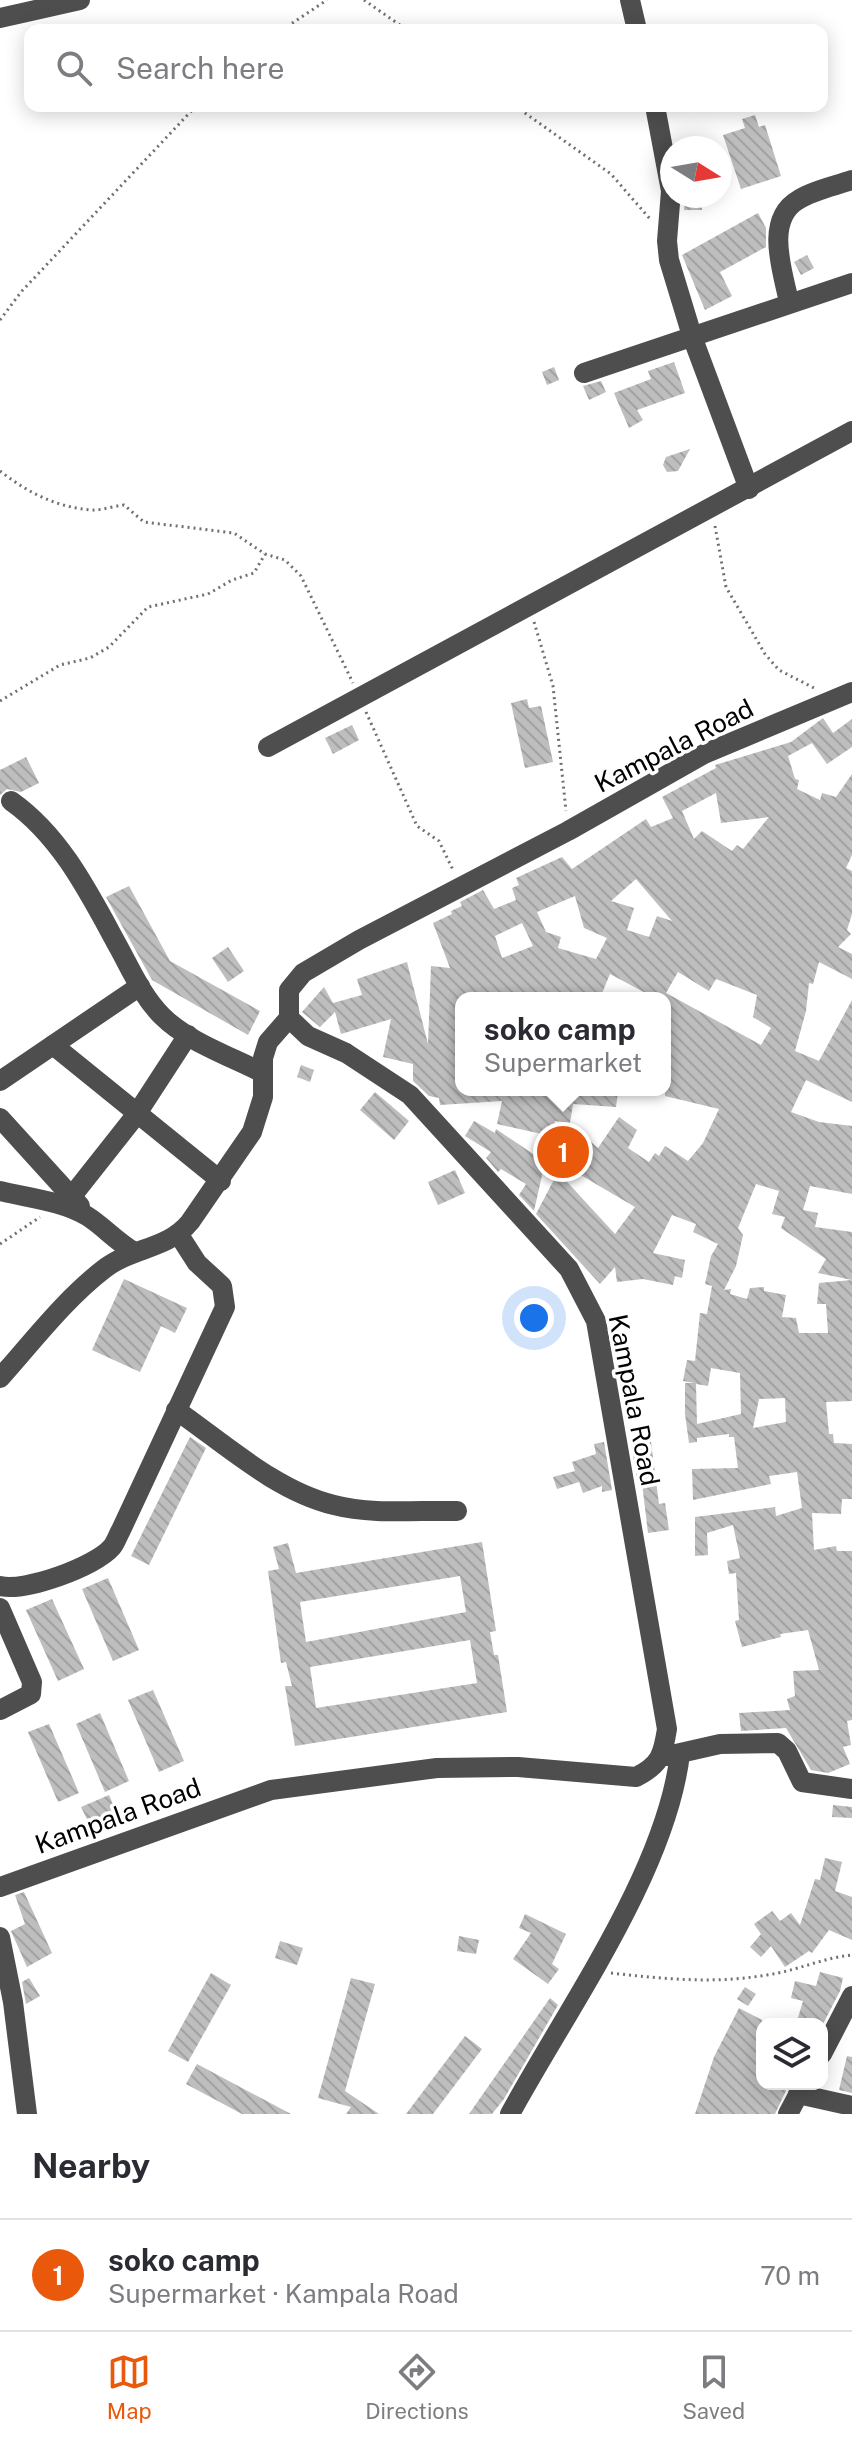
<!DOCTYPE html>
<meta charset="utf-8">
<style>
:root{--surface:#fff;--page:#f7f7f7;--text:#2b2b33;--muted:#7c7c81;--line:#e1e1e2;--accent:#ea580c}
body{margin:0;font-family:"Public Sans",sans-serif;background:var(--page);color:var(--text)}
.controls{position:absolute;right:24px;bottom:24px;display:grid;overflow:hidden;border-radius:16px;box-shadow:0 4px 20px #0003}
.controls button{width:72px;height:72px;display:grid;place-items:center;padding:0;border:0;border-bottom:2px solid var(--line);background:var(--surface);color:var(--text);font:40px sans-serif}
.compass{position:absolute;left:660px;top:136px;width:72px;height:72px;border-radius:50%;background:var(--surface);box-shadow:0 4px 20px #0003;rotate:101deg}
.you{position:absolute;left:534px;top:1318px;width:28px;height:28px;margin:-20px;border:6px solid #fff;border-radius:50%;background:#1a73e8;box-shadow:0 0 0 12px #1a73e833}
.badge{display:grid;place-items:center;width:52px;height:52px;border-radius:50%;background:var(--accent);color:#fff;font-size:26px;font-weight:700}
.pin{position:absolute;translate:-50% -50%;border:4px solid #fff;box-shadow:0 2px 8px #0006}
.popup{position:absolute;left:455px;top:992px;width:216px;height:104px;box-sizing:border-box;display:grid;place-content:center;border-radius:16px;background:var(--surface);filter:drop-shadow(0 2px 6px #0005);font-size:26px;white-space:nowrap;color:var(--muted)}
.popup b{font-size:30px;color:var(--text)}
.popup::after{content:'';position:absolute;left:50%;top:100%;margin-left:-16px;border:16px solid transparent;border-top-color:var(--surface)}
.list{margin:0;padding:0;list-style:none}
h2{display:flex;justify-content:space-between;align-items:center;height:104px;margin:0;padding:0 32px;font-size:34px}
h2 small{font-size:26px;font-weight:400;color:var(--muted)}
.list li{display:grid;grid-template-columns:52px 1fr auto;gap:24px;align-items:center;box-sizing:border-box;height:112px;padding:0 32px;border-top:2px solid var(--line)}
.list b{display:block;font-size:30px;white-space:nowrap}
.list p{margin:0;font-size:26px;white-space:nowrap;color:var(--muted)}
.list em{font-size:26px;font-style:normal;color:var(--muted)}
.icon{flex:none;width:44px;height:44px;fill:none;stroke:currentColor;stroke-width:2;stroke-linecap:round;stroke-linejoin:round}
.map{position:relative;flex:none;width:852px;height:2114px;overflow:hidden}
.search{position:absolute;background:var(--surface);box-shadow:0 4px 20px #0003;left:24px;right:24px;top:24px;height:88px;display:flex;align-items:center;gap:20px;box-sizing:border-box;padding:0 28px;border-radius:16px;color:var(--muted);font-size:30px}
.sheet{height:216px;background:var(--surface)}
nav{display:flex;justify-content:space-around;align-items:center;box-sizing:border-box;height:112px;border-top:2px solid var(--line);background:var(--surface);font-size:22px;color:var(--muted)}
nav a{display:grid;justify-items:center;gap:4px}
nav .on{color:var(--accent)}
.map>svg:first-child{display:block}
</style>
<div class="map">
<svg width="852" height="2114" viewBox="0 0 852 2114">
<defs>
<pattern id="building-back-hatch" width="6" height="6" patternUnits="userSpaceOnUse" patternTransform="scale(2)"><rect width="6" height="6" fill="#bebebe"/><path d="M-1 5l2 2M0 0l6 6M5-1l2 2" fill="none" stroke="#a2a2a2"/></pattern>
</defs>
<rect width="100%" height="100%" fill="#fff"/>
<g fill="url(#building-back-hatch)" fill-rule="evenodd">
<polygon points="755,115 759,127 765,125 781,176 741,189 723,135 745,128 742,119"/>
<polygon points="685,196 701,196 702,210 684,210"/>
<polygon points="758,213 766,228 766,247 720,272 732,296 705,310 682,255"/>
<polygon points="807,255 814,268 801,275 794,262"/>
<polygon points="674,362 685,393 637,410 643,420 629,428 614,393 651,379 648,371"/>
<polygon points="554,367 559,380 547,385 542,372"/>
<polygon points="601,381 606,392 589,400 583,386"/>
<polygon points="690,449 678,471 667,472 663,465 666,457"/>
<polygon points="527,699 529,708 541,706 553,762 525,768 511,703"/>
<path d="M823 718 833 733 852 719V747L827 764 812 743 788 756 795 779 799 780 797 789 820 800 822 793 836 797 852 774V855L846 868 852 871V914L847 930 851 934 838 947 852 954V979L819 962 813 984 809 983 806 1011 795 1051 819 1061 852 1000V1102L806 1080 791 1112 819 1122 852 1126V1194L810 1186 803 1210 818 1213 815 1227 852 1232V1280L818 1273 826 1259 781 1228 785 1217 772 1214 779 1191 756 1184 738 1228 743 1235 736 1266 724 1290 731 1289 730 1294 747 1299 750 1288 764 1287V1291L786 1295 782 1317 796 1318 799 1333H828L826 1304H817L819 1283 852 1280V1401L826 1402 829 1434H833L834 1443 852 1444V1499H842L841 1514 812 1513 814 1550 836 1546 837 1551H852V1720L847 1721 851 1745 843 1747 850 1764 828 1773 811 1770 786 1728 741 1731 739 1713 790 1710 787 1699 795 1696 793 1671 819 1670 808 1630 780 1634 781 1637 742 1647 735 1621 739 1620 736 1573 729 1574 727 1561 740 1558 733 1525 707 1533 708 1555 695 1556V1517L775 1507 776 1516 802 1508 797 1472 769 1476 771 1484 693 1500 692 1469 738 1468 734 1437H729V1434L697 1438V1442L689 1443 685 1414V1383H694L683 1381 687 1360 695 1361 700 1313 707 1314 712 1286 705 1284 711 1256 718 1244 693 1232 696 1224 672 1215 653 1253 685 1260 682 1278 675 1276 673 1285 643 1279 617 1282 615 1267 600 1284 536 1214 558 1172 615 1234 635 1207 562 1164 575 1139 590 1141 598 1148 619 1117 637 1130 628 1148 649 1162 655 1153 659 1156 665 1146 688 1161 703 1143 719 1109 665 1096V995L655 998 610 974 600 998H517L515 994 505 998H461V1090L618 1092 616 1107 573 1104 570 1123 555 1121 551 1136 497 1124 502 1101 440 1105 439 1098 429 1096 413 1081V1064L383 1057 391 1019 341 1034 335 1012 320 1027 302 1012 324 987 333 1003 362 995 357 979 407 962 428 1044 431 966 450 968 433 923 452 914 451 911 462 906 460 902 483 890 494 909 516 900 512 888 519 885 516 878 562 857 572 869 646 819 651 827 673 818 662 797 716 768 715 765 791 742ZM716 793 721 823 769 817 743 849 737 845 732 851 702 831 694 839 682 811ZM636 879 672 921 657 916 649 937 627 930 634 908 611 901ZM575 896 584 928 607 938 596 959 558 948 561 937 546 932 537 912ZM522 923 533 946 502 958 495 936ZM678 972 709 991 716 979 757 995 753 1017 771 1028 761 1045 666 993ZM711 1368 740 1373 741 1414 697 1424 696 1384 708 1386ZM785 1398 786 1422 753 1428 759 1399Z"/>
<polygon points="352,725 359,740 333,754 325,738"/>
<polygon points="26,757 39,783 21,792 7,789 0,795 0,770"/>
<polygon points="129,886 170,961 260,1011 248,1035 152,980 106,897"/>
<polygon points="228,947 244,971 228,982 212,958"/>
<polygon points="301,1065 314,1070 310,1082 297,1077"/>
<polygon points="375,1092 409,1121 394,1140 360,1110"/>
<polygon points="474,1121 495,1133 496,1129 545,1162 534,1211 519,1195 526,1184 501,1169 498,1172 486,1158 491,1152 465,1136"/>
<polygon points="455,1170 465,1193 438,1205 428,1182"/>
<polygon points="124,1279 187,1308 175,1333 161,1326 140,1372 92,1350"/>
<polygon points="190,1437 206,1448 149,1565 131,1556"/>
<polygon points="604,1442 612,1490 602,1492 602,1486 583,1493 579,1482 557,1489 553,1477 575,1471 572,1462 596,1454 594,1444"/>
<polygon points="651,1442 659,1504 665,1503 669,1530 648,1533 642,1483 638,1484 631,1444"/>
<path d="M482 1542 496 1631 490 1632 494 1655H498L507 1712 295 1746 285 1686H292L286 1662 281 1663 268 1571 279 1569 273 1547 288 1543 296 1573ZM460 1576 466 1612 306 1642 300 1602ZM470 1640 477 1683 316 1708 310 1667Z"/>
<polygon points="108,1578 139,1650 113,1661 82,1589"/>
<polygon points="52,1599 84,1669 58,1681 26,1610"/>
<polygon points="153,1690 184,1761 159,1772 128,1700"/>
<polygon points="100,1713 129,1781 105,1792 76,1724"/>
<polygon points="49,1724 79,1793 58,1802 28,1732"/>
<polygon points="109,1795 116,1811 89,1823 81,1807"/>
<polygon points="833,1805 852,1807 852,1818 832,1817"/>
<polygon points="825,1858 842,1862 835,1891 852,1897 852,1940 829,1930 812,1953 809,1951 785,1967 771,1946 761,1957 750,1947 761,1934 754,1924 772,1911 780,1921 791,1913 800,1925 815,1879 820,1880"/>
<polygon points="24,1892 52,1953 27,1967 11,1931 25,1924 15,1895"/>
<polygon points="525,1914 566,1934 552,1964 559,1969 548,1984 513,1959 531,1933 519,1928"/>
<polygon points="459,1936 479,1940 476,1954 457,1951"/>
<polygon points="280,1941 303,1948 297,1965 275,1958"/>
<polygon points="820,1972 843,1978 840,1991 823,2024 796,2024 803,2001 791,1998 795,1981 816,1986"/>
<polygon points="211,1973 231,1985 188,2062 168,2051"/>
<polygon points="29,1978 40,1996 26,2004 22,1982"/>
<polygon points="351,1978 375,1984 345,2091 379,2114 346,2114 351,2107 318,2098"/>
<polygon points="745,1987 756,1994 748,2006 737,1999"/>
<polygon points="550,1998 558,2005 504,2099 492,2114 469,2114"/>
<polygon points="739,2008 762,2020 762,2084 789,2084 775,2114 695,2114 714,2057"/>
<polygon points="465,2036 482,2049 433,2114 406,2114"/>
<polygon points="847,2056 852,2057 852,2093 839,2090"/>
<polygon points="197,2064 291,2114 242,2114 186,2084"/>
</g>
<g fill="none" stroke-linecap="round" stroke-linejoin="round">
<g stroke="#707070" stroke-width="3" stroke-dasharray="2 4" stroke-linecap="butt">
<polyline points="364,0 407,30"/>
<polyline points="282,30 327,0"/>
<polyline points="515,106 611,174 650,219"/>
<polyline points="0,320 21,292 196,106"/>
<path d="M0 471C27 492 57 508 93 510 103 510 114 506 124 505L144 522 234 533 265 554 285 560 301 576 353 683"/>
<polyline points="715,526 726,587 765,654 779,670 814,688"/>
<polyline points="534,622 553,686 566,811"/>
<polyline points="0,701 60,665 90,658 109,647 148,607 208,594 232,580 254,573 265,554"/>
<polyline points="366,712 417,826 439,841 453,870"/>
<polyline points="0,1244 40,1217"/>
<path d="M611 1973C664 1979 714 1984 767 1975 796 1971 822 1958 852 1955"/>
</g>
<g stroke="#4e4e4e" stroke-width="20">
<polyline points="630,0 637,30"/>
<polyline points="0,18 80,0"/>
<polyline points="655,106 671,191 667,241 669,260 693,339 749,489"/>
<path d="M789 302C783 272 764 220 798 200 813 190 835 186 852 180"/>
<polyline points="584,373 852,283"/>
<polyline points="268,747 852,431"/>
<path d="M11 801C62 837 90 895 119 948 132 972 143 997 162 1016 188 1042 230 1056 263 1073"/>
<polyline points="53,1045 221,1181"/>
<polyline points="0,1081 140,986"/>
<polyline points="0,1118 80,1206"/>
<path d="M0 1191C28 1198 62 1201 87 1216 103 1226 116 1241 133 1251"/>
<polyline points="72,1196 136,1115 188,1035"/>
<path d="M0 1378C33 1341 65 1299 104 1269 132 1247 167 1250 190 1222L252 1132 263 1097V1058L268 1042 289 1018"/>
<path d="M176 1410C225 1444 276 1491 334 1505 372 1515 417 1510 457 1511"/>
<path d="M0 1586C25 1592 95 1567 112 1547 116 1542 118 1535 121 1530L225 1307 222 1286 197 1263 179 1235"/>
<polyline points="0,1608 32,1682 31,1694 0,1710"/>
<polyline points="667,1756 720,1744 778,1743 787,1751 802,1782 852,1789"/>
<path d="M0 1887 271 1790 437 1768 518 1767 636 1777C660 1765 663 1755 667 1729L596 1321 569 1269 410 1095 346 1053 308 1036 289 1018V990L303 973 359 940 568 831 704 754 852 692"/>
<polyline points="0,1937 13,2002 27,2114"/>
<polyline points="822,2054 852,1996"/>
<polyline points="798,2094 852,2106"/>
<path d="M510 2114C567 2009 666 1872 680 1754"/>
<polyline points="788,2114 804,2084"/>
</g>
</g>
<g text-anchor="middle" stroke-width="7" stroke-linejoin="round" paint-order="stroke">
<g font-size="26" fill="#000" stroke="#fff">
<text transform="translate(674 746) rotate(-27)" y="9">Kampala Road</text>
<text transform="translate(634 1400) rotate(79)" y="9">Kampala Road</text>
<text transform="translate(118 1816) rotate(-20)" y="9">Kampala Road</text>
</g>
</g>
</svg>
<div class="controls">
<button><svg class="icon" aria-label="layers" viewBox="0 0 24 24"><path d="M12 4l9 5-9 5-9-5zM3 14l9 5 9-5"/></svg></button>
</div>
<svg class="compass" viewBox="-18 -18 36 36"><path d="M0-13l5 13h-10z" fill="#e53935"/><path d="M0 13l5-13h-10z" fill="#7c7c81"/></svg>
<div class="you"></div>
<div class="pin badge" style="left:563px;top:1152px">1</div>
<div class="popup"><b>soko camp</b>Supermarket</div>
<div class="search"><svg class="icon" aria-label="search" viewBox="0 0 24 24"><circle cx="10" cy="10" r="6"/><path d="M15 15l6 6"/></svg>Search here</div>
</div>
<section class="sheet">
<h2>Nearby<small></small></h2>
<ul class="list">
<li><span class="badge">1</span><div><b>soko camp</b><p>Supermarket · Kampala Road</p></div><em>70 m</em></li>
</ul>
</section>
<nav>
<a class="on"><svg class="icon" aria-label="map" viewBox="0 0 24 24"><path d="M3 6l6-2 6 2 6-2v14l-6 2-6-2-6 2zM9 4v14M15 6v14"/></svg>Map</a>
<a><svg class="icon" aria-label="directions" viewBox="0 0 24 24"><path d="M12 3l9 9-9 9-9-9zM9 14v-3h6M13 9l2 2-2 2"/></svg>Directions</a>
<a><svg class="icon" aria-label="saved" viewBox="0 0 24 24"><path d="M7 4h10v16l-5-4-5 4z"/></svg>Saved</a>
</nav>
